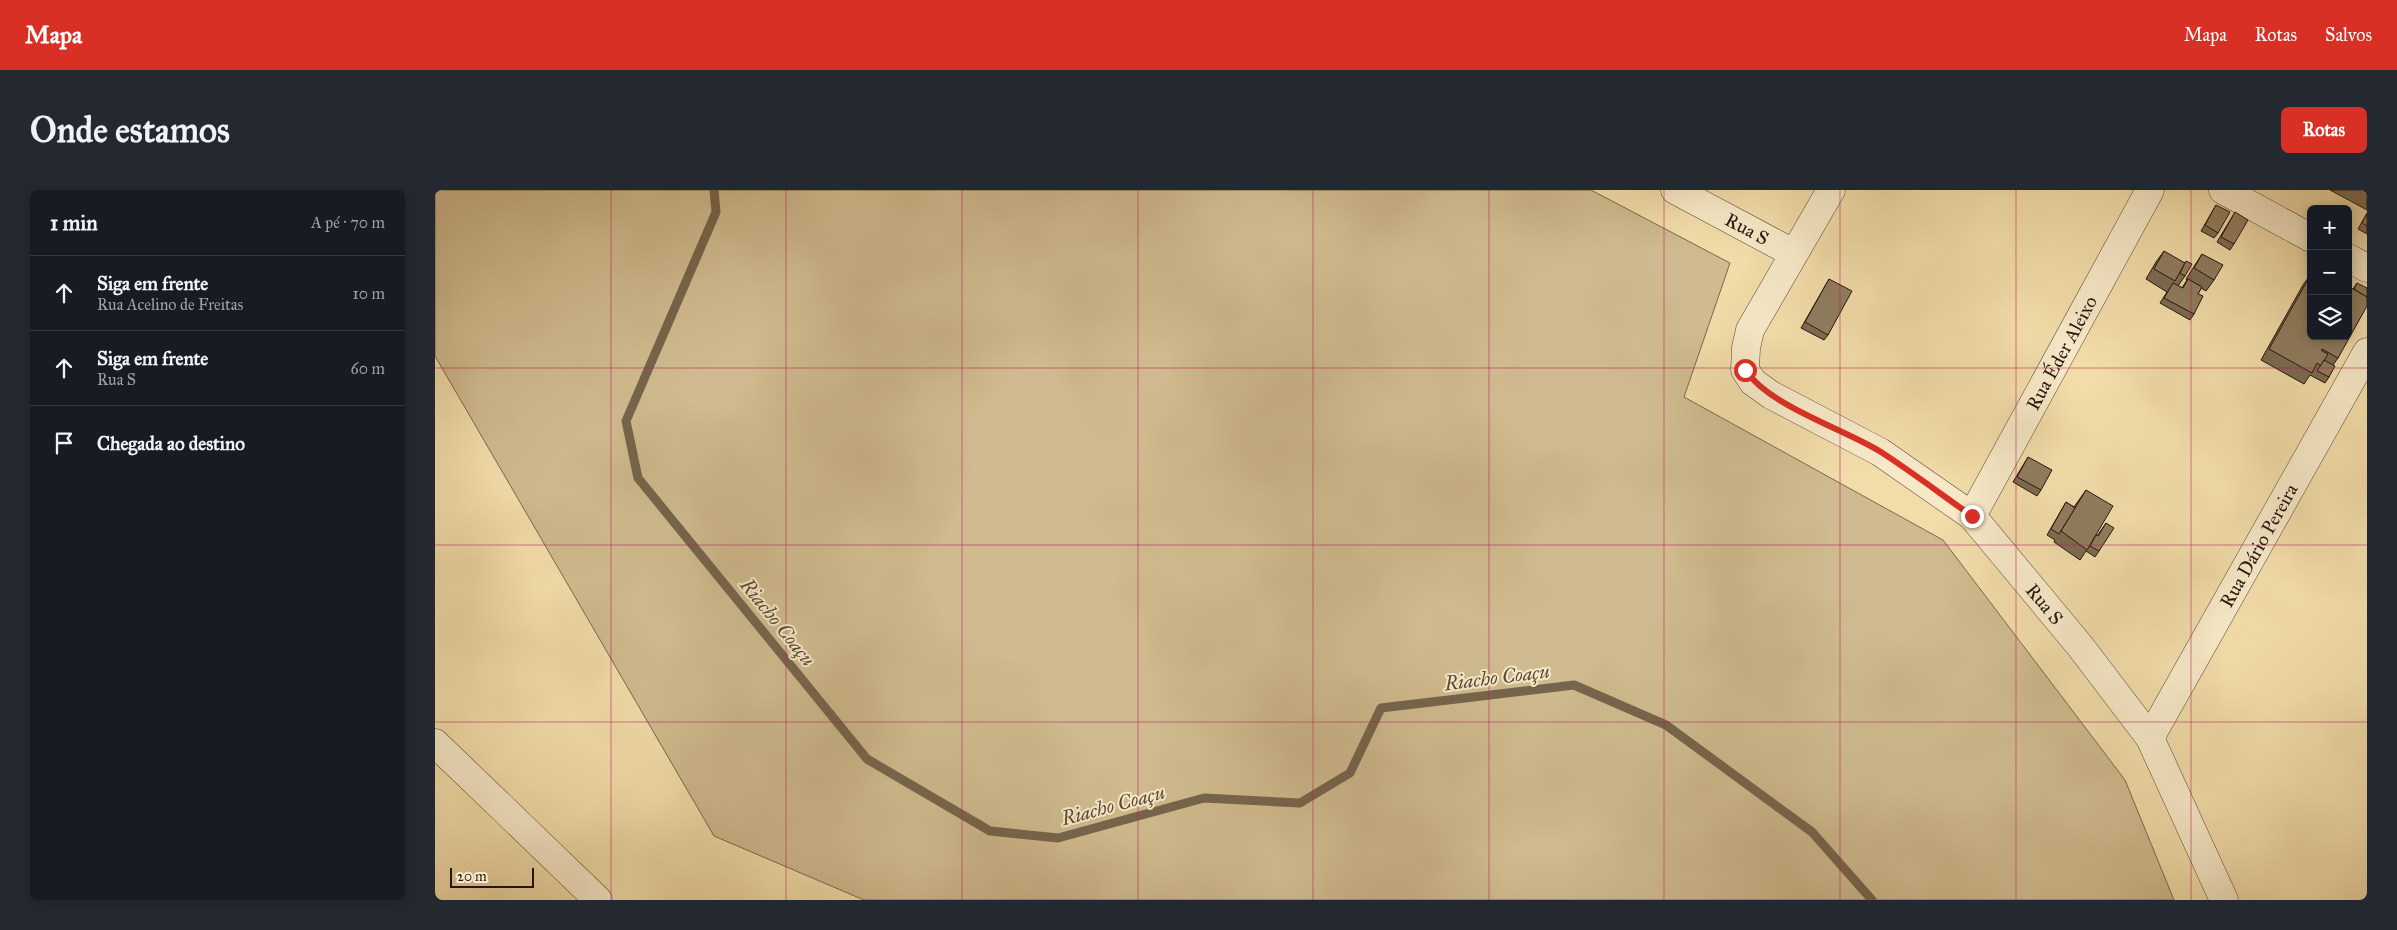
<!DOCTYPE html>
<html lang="pt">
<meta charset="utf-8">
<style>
:root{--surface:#171b24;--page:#242831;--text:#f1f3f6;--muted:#9ea1a6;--line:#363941;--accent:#d93025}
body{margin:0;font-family:"IM FELL Great Primer",serif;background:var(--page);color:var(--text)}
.controls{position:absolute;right:15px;top:15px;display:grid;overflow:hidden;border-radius:8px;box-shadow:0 2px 12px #0003}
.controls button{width:45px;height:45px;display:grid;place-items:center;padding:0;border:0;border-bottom:1px solid var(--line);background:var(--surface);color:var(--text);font:25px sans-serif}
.scale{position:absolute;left:15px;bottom:12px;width:84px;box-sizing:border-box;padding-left:5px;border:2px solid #25160e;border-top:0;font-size:14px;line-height:18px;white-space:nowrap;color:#25160e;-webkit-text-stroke:4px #f7e9c8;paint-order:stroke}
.stop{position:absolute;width:15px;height:15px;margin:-11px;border:4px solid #d93025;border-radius:50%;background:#fff}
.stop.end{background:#d93025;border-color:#fff;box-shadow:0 1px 5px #0008}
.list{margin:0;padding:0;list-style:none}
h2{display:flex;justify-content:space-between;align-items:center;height:65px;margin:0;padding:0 20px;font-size:21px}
h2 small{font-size:16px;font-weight:400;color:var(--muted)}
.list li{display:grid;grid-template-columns:32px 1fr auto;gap:15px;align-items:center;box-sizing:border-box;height:75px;padding:0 20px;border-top:1px solid var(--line)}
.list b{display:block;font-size:19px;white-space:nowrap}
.list p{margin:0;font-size:16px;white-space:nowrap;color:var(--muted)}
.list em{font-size:16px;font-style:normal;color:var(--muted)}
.icon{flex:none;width:28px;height:28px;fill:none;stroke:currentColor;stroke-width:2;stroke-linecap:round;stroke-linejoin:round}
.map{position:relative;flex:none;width:1932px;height:710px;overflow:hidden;border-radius:8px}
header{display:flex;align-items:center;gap:30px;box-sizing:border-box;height:70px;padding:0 25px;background:var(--accent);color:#fff}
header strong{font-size:24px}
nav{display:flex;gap:28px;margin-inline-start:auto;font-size:18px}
.intro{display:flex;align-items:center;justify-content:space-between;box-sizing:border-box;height:120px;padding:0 30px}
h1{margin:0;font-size:35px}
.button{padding:12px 22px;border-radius:8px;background:var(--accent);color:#fff;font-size:18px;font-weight:700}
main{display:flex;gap:30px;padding:0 30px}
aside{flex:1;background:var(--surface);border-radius:8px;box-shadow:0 2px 12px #0003}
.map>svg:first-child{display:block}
</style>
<header>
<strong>Mapa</strong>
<nav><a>Mapa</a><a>Rotas</a><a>Salvos</a></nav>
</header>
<div class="intro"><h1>Onde estamos</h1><a class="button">Rotas</a></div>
<main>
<aside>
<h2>1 min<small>A pé · 70 m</small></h2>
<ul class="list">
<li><svg class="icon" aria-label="ahead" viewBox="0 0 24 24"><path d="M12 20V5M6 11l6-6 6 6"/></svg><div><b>Siga em frente</b><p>Rua Acelino de Freitas</p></div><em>10 m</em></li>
<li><svg class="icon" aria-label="ahead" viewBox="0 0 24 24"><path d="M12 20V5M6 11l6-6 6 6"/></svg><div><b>Siga em frente</b><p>Rua S</p></div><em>60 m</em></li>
<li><svg class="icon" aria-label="arrive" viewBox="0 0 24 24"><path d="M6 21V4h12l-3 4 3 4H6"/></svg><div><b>Chegada ao destino</b></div></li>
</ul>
</aside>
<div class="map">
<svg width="1932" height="710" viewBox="0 0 1932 710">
<rect width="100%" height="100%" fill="#f2ddaa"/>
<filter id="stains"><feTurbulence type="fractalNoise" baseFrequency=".004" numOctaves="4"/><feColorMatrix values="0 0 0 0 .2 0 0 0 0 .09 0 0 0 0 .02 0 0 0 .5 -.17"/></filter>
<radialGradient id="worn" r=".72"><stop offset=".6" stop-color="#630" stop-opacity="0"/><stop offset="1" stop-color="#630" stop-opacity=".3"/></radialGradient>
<polygon fill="#cfbb8f" stroke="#7a684e" points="0,0 1156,0 1295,73 1249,207 1508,350 1690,590 1739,710 429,710 279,646 0,166"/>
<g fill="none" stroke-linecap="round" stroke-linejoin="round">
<polyline stroke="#76654c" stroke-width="9" points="279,0 281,22 191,231 203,288 432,569 555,641 623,648 769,608 865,613 915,583 946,518 1139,495 1231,535 1377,642 1437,710"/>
<g stroke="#584835" stroke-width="29">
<g id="minor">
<path id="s1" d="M1240 0 1358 63"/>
<path id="s2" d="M1396 0 1315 140 1311 158 1310 180 1318 192 1336 205 1445 262 1537 326 1645 456 1715 548 1789 710"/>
<polyline points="1788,0 1876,48"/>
<polyline points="1913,68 1932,78"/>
<path id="s3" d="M1537 326 1715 0"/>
<path id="s4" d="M1715 548 1932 162"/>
<polyline points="0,553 163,710"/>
</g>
</g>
<use href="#minor" stroke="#f7e9c8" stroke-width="28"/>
</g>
<g fill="#7c6c52" stroke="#25160e">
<polygon points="1895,0 1932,0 1932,20"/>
<polygon points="1781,15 1783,43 1779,48 1766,41"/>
<polygon points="1800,22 1799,54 1795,60 1782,52"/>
<polygon points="1932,23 1932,44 1923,39"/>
<polygon points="1729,61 1750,86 1743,96 1747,98 1752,90 1751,89 1760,75 1767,64 1779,90 1771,101 1766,98 1763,104 1759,124 1755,130 1725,113 1732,102 1711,89 1721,72"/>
<polygon points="1876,84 1876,146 1918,99 1922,93 1903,168 1898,175 1894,187 1890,193 1875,185 1869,194 1826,170 1868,95"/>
<polygon points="1394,89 1393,145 1389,150 1366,138"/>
<polygon points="1593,267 1606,300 1602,306 1578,292"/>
<polygon points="1651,300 1661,345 1662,346 1671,333 1664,361 1660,367 1651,361 1645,370 1619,352 1620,350 1612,345 1631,312 1639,317"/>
</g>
<g fill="#907d5f" stroke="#25160e">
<polygon points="1781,15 1795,22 1783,43 1770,35"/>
<polygon points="1800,22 1813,30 1799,54 1786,47"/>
<polygon points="1932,24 1932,36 1927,33"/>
<polygon points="1729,61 1750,73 1740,91 1719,79"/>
<polygon points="1767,64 1788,75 1779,90 1759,78"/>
<polygon points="1751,71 1757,74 1750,86 1745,83"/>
<polygon points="1913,81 1917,82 1913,89"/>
<polygon points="1876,84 1876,146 1913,146 1913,96 1932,107 1932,116 1903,168 1887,159 1887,161 1893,164 1886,176 1882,173 1877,183 1834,159"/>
<polygon points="1394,89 1417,101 1393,145 1370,132"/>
<polygon points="1753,89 1767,97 1763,104 1768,106 1759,124 1729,108 1738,93 1748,98"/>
<polygon points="1922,93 1932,98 1932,107 1919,99"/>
<polygon points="1889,170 1900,176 1894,187 1882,181"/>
<polygon points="1593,267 1617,280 1606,300 1582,287"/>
<polygon points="1651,300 1678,316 1652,360 1626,341"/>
<polygon points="1631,312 1640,318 1624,344 1616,339"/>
<polygon points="1671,333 1679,338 1664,361 1655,356 1661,345 1663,346"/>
</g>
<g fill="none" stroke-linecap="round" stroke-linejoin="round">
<path stroke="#d93025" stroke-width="6" d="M1310 180C1336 217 1407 238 1446 262 1477 282 1507 305 1537 326"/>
</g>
<path fill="none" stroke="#c2185b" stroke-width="1" stroke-opacity="0.55" d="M176 0V710M351 0V710M527 0V710M703 0V710M878 0V710M1054 0V710M1229 0V710M1405 0V710M1581 0V710M1756 0V710M0 178H1932M0 355H1932M0 532H1932"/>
<g text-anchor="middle" stroke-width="4" stroke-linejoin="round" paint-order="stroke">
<g font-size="19" fill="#25160e" stroke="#f7e9c8">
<text dy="7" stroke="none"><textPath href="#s1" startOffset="82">Rua S</textPath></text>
<text dy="7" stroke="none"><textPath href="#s3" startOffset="186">Rua Éder Aleixo</textPath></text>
<text dy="7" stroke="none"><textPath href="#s4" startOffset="221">Rua Dário Pereira</textPath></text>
<text dy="7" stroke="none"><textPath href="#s2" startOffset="588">Rua S</textPath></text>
</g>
<g font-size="20" font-style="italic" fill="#5b4a37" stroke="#f7e9c8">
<text transform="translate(343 432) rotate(51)" y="7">Riacho Coaçu</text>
<text transform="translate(1062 487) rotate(-7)" y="7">Riacho Coaçu</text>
<text transform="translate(678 615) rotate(-15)" y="7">Riacho Coaçu</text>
</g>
</g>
<rect width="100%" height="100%" filter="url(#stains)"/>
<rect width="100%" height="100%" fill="url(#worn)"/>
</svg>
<div class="controls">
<button>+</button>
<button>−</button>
<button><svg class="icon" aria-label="layers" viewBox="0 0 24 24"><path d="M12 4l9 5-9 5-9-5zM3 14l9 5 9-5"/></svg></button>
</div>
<div class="scale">20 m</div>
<div class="stop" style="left:1310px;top:180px"></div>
<div class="stop end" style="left:1537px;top:326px"></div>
</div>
</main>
